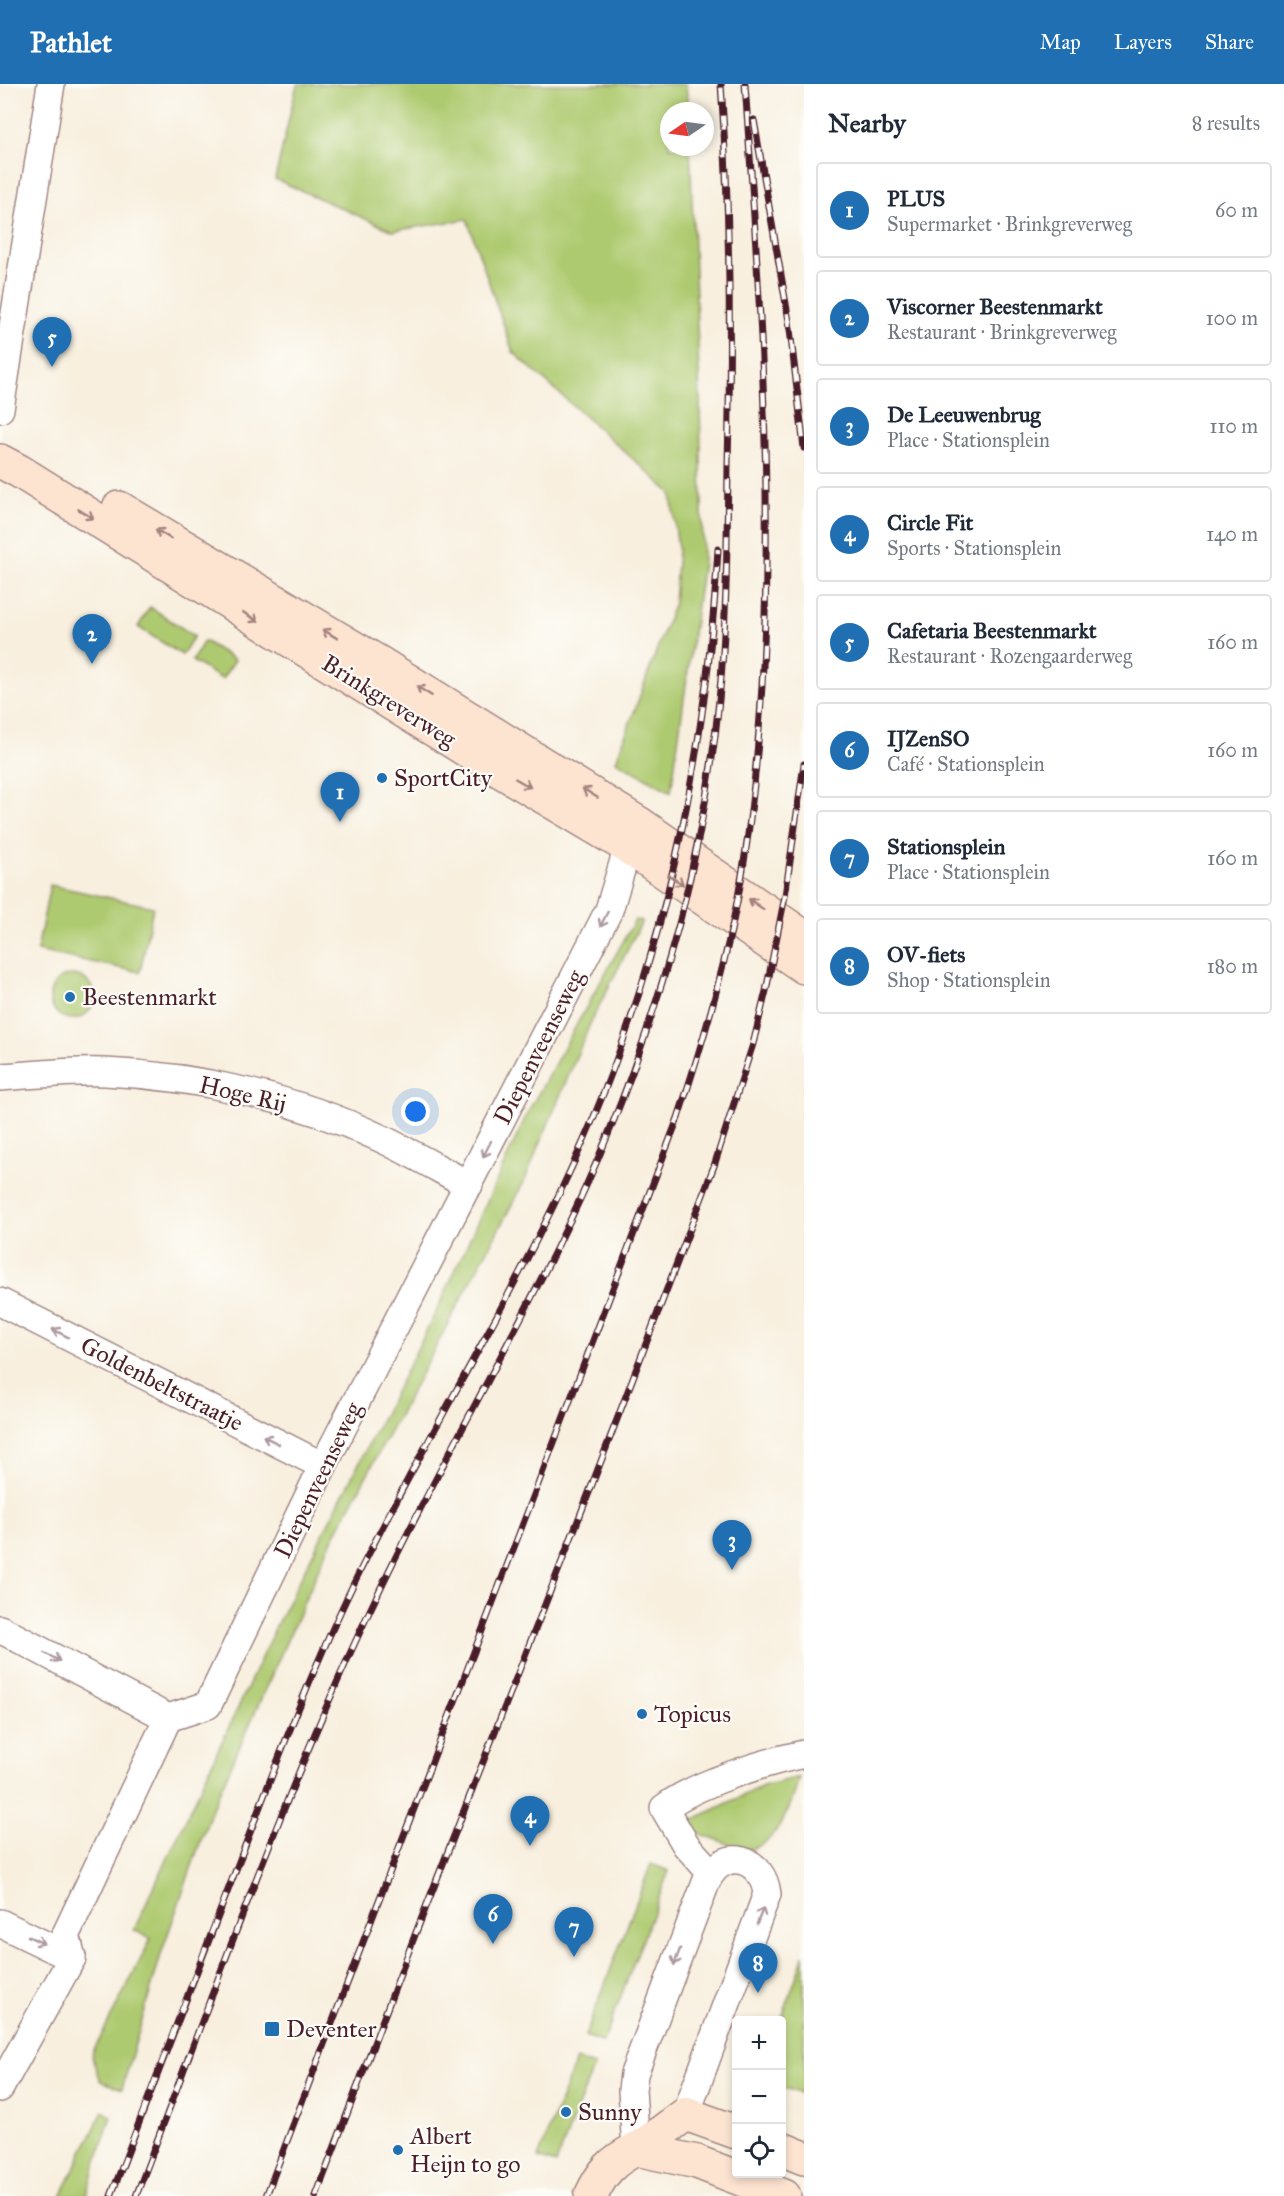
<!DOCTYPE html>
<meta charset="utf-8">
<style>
:root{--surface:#fff;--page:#f2f2f3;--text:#1f2937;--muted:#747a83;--line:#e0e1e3;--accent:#1f6fb2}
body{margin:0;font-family:"IM FELL Great Primer",serif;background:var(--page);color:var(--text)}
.controls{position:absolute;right:18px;bottom:18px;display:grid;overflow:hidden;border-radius:6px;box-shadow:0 3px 9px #0003}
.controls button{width:54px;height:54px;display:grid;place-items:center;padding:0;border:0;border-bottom:2px solid var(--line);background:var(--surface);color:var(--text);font:30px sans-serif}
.compass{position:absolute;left:660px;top:18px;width:54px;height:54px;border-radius:50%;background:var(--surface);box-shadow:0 3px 9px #0003;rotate:257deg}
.you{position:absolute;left:416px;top:1028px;width:21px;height:21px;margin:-15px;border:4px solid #fff;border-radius:50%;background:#1a73e8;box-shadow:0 0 0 9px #1a73e833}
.badge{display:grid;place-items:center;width:39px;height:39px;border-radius:50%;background:var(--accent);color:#fff;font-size:20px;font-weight:700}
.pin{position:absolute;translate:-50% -50px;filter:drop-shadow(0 2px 3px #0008)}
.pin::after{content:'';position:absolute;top:32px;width:21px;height:18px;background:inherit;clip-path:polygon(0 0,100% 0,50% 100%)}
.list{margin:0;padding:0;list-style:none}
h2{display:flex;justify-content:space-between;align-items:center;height:78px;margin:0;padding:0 24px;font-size:26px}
h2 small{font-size:20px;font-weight:400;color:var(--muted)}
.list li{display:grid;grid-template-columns:39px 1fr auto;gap:18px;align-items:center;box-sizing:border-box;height:96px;margin:0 12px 12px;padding:0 12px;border:2px solid var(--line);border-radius:6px}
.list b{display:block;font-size:22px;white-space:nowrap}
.list p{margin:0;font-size:20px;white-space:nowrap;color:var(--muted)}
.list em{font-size:20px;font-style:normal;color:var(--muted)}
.icon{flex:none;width:33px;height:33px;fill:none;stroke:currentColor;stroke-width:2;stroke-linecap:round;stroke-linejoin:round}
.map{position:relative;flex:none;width:804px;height:2112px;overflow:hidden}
header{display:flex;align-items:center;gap:36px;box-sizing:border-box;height:84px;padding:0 30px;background:var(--accent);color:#fff}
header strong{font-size:28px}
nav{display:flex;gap:33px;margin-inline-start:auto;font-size:21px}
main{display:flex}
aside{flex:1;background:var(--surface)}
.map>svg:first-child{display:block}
</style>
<header>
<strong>Pathlet</strong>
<nav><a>Map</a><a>Layers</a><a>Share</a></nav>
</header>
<main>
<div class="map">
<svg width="804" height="2112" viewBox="0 0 804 2112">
<rect width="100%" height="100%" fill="#fdfcf7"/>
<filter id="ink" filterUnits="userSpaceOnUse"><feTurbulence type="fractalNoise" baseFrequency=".0167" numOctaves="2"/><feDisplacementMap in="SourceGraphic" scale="12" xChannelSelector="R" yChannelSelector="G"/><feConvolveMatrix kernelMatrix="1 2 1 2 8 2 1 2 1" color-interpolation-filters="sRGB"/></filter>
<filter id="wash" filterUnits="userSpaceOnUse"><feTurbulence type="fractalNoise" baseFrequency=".008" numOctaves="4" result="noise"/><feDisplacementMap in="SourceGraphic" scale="24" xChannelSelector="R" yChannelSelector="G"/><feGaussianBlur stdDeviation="1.35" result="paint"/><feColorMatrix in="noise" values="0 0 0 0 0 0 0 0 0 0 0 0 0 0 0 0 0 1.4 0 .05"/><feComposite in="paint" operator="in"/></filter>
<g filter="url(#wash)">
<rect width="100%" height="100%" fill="#f8efde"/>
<g fill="#aeca70" stroke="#7c744e" stroke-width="1.5">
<polygon points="297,0 686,0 688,27 669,27 669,63 690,63 700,316 703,478 671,708 616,677 674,519 678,465 671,409 513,268 467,135 393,147 275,95"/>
<polygon points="150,523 194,552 182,571 138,543"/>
<polygon points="204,557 235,576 222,595 192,577"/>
<polygon points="50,801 153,823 140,888 37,867"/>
<polygon points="635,836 642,837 590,940 524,1098 330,1460 227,1691 213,1722 162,1867 122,2005 101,1997 91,1972 151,1855 134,1846 277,1540 437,1226 528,1028"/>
<circle cx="72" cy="913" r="22"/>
<path d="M799 1693C794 1716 777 1762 749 1765 738 1766 728 1760 718 1756 706 1752 694 1749 686 1739L763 1702Z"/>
<polygon points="651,1780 669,1787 603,1959 585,1952"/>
<polygon points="804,1871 804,2011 782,2003 781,1936"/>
<polygon points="576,1976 594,1982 556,2080 538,2074"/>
<polygon points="103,2027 111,2032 86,2112 61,2112"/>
</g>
</g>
<g filter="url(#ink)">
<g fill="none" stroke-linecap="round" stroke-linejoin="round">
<g stroke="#a18784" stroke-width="30">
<g id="street">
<polyline points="0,325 51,0"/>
<path d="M0 993C35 991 71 986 105 988 198 992 295 1014 380 1054 410 1068 439 1085 469 1101"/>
<polyline points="0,1218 323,1382"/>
<polyline points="0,1545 168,1634"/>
<path d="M711 1789 686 1761 664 1724C695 1700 765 1678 804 1670"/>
<polyline points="0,1839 72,1874"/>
<polyline points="0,2004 72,1874 66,1850 168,1634 208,1621 323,1382 609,826 628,763"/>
<path d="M636 2065 632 2006 634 1990 707 1796C725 1762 763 1774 767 1810L686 2030"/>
</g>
</g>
<g stroke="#a18784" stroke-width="36">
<g id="secondary">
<polyline points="0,377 19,387 487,679 628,763 804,883"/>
<polyline points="119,424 381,580 640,740 804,853"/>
<polyline points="636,2065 697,2078 784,2112"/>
<polyline points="782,2065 804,2074"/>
<path d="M591 2112C602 2088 612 2077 636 2065 653 2056 670 2041 686 2030L736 2048"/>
</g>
</g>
<use href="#street" stroke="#fff" stroke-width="27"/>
<use href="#secondary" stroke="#fde4d1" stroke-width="33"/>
<g stroke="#4a1f2b" stroke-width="7">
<g id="rail">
<polyline points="754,36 789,237 804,364"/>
<path d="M111 2112C152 2004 193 1896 235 1788 272 1691 308 1594 353 1501 430 1344 525 1196 593 1035 669 853 707 661 718 465"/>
<path d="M136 2112C215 1907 287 1697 383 1499 438 1385 502 1275 558 1161 610 1057 650 948 680 836 698 764 712 690 719 616 727 538 727 459 728 381 731 253 730 127 721 0"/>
<path d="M266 2112 678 1034C705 952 729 870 743 785 783 529 763 258 745 0"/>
<polyline points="316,2112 415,1851 590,1406 714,1082 753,960 766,907 785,812 804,680"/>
</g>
</g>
<use href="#rail" stroke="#fdfcf7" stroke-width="4.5" stroke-dasharray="14" stroke-linecap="butt"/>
</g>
<defs><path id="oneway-shaft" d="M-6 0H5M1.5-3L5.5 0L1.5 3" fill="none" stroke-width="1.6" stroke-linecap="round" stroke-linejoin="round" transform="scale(1.5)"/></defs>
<g stroke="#a4827e">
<use href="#oneway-shaft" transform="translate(86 430) rotate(32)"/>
<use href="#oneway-shaft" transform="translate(163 450) rotate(-149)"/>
<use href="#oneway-shaft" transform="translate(251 533) rotate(31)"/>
<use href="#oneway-shaft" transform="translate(330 550) rotate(-149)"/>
<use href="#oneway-shaft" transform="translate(424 607) rotate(-148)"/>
<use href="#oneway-shaft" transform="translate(523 699) rotate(30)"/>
<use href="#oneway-shaft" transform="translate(590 709) rotate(-148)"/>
<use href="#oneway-shaft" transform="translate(676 796) rotate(34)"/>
<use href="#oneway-shaft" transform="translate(756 820) rotate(-145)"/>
</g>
<g stroke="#ae9aa0">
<use href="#oneway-shaft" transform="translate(604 835) rotate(117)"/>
<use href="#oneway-shaft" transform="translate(487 1065) rotate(117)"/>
<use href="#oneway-shaft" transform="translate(60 1249) rotate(-153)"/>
<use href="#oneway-shaft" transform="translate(271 1356) rotate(-153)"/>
<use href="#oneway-shaft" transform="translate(52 1573) rotate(28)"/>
<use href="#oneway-shaft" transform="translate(760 1832) rotate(-69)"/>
<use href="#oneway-shaft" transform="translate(36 1856) rotate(26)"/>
<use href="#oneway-shaft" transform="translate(677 1873) rotate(111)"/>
</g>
</g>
<g fill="#1f6fb2" stroke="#fdfcf7" stroke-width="2">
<circle cx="382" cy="694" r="6"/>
<circle cx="70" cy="913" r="6"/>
<circle cx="642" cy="1630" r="6"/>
<rect x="264" y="1937" width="16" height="16" rx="3"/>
<circle cx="566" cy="2028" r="6"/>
<circle cx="398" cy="2066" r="6"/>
</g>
<g text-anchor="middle" stroke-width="4.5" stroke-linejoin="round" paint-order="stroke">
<g font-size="24" fill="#4a1f2b" stroke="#fdfcf7">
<text transform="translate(389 617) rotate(32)" y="8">Brinkgreverweg</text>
<text transform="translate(539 963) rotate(-63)" y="8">Diepenveenseweg</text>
<text transform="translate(243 1010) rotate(13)" y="8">Hoge Rij</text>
<text transform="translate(162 1300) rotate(27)" y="8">Goldenbeltstraatje</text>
<text transform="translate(318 1396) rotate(-64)" y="8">Diepenveenseweg</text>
</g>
<g font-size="24" fill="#4a1f2b" stroke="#fdfcf7" text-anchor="start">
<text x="394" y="702">SportCity</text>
<text x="82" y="921">Beestenmarkt</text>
<text x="654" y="1638">Topicus</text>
<text x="286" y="1953">Deventer</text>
<text x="578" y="2036">Sunny</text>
<text x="410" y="2060">Albert<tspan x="410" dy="28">Heijn to go</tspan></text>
</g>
</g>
</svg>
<div class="controls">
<button>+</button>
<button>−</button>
<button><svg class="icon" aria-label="locate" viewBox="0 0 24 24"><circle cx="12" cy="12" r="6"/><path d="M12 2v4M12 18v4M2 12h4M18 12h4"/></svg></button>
</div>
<svg class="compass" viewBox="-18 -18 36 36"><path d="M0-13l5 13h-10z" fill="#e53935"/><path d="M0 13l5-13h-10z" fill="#747a83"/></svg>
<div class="you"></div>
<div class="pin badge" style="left:340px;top:738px">1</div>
<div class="pin badge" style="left:92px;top:580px">2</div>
<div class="pin badge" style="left:732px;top:1486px">3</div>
<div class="pin badge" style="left:530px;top:1762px">4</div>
<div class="pin badge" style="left:52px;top:283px">5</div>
<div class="pin badge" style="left:493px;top:1860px">6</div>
<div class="pin badge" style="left:574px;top:1873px">7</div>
<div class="pin badge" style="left:758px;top:1909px">8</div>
</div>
<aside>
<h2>Nearby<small>8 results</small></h2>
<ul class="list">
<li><span class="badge">1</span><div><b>PLUS</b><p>Supermarket · Brinkgreverweg</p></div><em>60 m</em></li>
<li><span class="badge">2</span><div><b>Viscorner Beestenmarkt</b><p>Restaurant · Brinkgreverweg</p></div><em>100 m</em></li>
<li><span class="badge">3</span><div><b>De Leeuwenbrug</b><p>Place · Stationsplein</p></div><em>110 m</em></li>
<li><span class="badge">4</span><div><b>Circle Fit</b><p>Sports · Stationsplein</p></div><em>140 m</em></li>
<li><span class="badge">5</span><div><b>Cafetaria Beestenmarkt</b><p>Restaurant · Rozengaarderweg</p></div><em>160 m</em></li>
<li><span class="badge">6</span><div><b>IJZenSO</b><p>Café · Stationsplein</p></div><em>160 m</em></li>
<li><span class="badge">7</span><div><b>Stationsplein</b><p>Place · Stationsplein</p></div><em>160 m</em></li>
<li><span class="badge">8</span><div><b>OV-fiets</b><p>Shop · Stationsplein</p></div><em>180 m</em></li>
</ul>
</aside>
</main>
